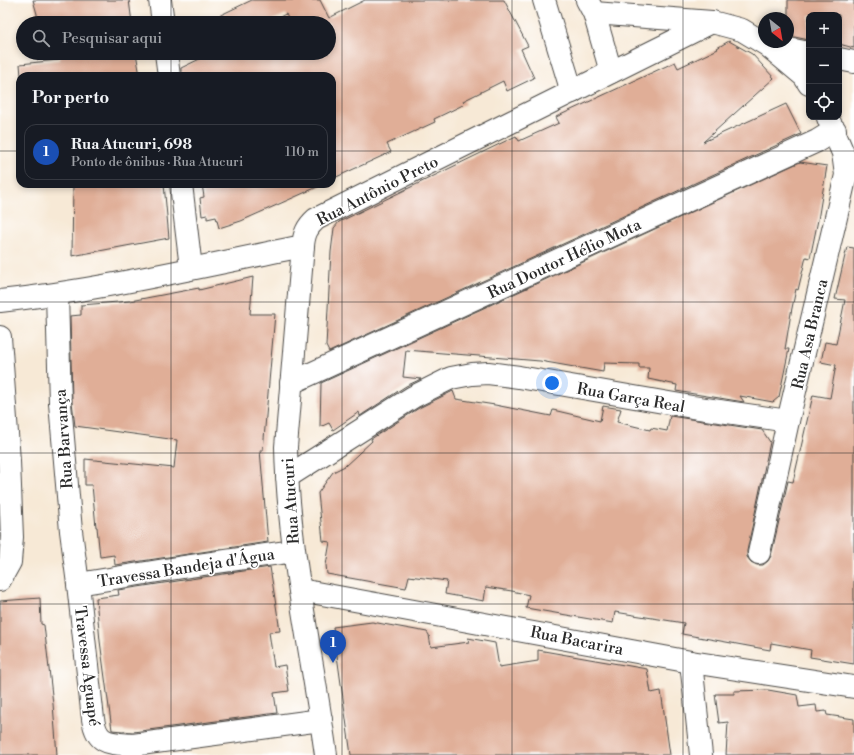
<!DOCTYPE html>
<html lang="pt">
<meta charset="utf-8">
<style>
:root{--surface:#171b24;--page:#20242c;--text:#f1f3f6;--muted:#9ea1a6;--line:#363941;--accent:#d1495b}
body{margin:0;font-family:"Libre Bodoni",serif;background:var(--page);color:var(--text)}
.controls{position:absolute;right:12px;top:12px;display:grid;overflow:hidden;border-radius:8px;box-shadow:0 2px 6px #0003}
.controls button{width:36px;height:36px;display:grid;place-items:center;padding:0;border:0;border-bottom:1px solid var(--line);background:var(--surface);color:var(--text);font:20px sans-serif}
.compass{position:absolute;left:758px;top:12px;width:36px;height:36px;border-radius:50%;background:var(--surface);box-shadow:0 2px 6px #0003;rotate:149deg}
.you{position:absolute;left:552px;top:383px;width:14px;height:14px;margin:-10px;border:3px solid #fff;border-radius:50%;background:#1a73e8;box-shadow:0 0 0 6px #1a73e833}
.badge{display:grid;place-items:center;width:26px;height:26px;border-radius:50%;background:var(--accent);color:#fff;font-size:13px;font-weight:700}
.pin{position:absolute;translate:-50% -33px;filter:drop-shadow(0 1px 2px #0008)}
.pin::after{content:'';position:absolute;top:21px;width:14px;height:12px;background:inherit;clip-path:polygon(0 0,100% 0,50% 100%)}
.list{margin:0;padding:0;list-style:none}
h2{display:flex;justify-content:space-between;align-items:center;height:52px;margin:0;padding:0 16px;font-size:17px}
h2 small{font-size:13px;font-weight:400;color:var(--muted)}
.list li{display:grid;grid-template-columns:26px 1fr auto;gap:12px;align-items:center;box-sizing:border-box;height:56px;margin:0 8px 8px;padding:0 8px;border:1px solid var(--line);border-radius:12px}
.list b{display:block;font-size:15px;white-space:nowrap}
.list p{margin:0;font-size:13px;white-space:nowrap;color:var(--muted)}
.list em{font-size:13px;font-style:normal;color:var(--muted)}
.icon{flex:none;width:22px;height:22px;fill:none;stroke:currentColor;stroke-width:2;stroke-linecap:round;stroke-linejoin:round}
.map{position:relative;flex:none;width:854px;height:755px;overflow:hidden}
.search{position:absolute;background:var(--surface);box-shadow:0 2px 6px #0003;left:16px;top:16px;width:320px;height:44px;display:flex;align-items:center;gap:10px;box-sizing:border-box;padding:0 14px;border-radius:22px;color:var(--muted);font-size:15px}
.panel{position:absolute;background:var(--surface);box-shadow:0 2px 6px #0003;left:16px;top:72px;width:320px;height:116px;border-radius:12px}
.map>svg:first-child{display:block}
</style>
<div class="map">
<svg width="854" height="755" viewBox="0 0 854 755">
<rect width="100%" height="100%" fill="#fff"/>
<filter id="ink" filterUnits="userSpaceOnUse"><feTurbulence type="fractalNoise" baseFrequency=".025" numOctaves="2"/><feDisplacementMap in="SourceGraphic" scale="8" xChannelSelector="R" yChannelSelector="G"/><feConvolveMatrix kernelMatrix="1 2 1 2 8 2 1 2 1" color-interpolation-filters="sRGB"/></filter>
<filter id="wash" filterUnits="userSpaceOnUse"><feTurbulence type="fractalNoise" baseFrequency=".012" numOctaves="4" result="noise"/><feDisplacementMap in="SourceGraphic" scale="16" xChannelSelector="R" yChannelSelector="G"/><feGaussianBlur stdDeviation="0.9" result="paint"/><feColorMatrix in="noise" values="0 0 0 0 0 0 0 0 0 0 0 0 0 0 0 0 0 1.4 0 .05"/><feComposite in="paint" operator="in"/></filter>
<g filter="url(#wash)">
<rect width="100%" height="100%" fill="#f7e9d6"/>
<g id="blocks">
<g fill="#e0ae97">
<polygon points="33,0 129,0 132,23 37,23 37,14"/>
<polygon points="252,0 320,0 329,18 365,0 504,0 528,46 521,49 534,78 507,91 503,81 463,101 465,104 434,119 435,122 387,144 391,152 332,179 332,76 181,76 181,68 212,53 329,53 329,23 290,23 286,14 266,23 204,23"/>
<polygon points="788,0 854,0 854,48 839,44 839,15 809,15 809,40 790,36 788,32"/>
<polygon points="729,41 752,54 774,78 703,142 786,104 801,134 329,352 326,346 331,252 334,228 339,222 516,136 519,141 559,123 556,117 675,62 678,68 718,49 717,48"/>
<polygon points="59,53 136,53 140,76 21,76 20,64 59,60"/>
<polygon points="800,162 827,166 818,220 810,258 806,257 798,290 796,289 791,313 785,349 789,349 779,397 773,402 740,396 744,402 676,391 677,385 648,379 649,368 639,368 639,364 604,363 603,372 540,361 406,350 403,377 421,379 406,386 360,416 359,412 333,430 329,423 320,427 321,383"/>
<polygon points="73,184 164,184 169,238 72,256"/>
<polygon points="202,184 324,184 241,221 219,228 216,217 207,219 207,215 202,216 200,198 204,197"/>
<polygon points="847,247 854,248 854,664 810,657 811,650 771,643 770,650 682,634 684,623 615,612 613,623 526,608 529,595 512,591 486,587 484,601 445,594 447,581 409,576 406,588 327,574 326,565 330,542 323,541 318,493 333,472 345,466 372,441 371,439 419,408 453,391 456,399 495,405 551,416 553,410 600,421 603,406 621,409 617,422 650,430 651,428 667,431 670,416 762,430 770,442 747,551 747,557 751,562 757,565 763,565 768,561 771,556 788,481 793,482 813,395 830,398 836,365 821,362 825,342 836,344 845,300 835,299"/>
<polygon points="253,277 250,314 275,314 263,450 260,450 268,542 115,565 114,555 100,557 97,527 96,527 92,485 85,485 85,459 174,468 177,440 75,426 72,402 70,316 81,315 81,305 130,301 199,288 199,290"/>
<polygon points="270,567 280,631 269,632 274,667 285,665 289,691 274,693 277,713 133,732 112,730 100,641 96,598 119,595 118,590"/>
<polygon points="40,598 41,624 44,625 53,704 57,755 0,755 0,601"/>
<polygon points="372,622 427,632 429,635 431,647 469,642 468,638 495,643 499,667 538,661 538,650 647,669 651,693 661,691 670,755 351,755 333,627"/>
<polygon points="768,690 797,695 799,707 816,705 817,712 826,711 827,715 854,719 854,755 726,755 728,722 719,723 715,694 734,694 734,691"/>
</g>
</g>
</g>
<g filter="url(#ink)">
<use href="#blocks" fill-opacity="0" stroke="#4a4845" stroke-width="1"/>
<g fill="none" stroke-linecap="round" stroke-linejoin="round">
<g stroke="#4a4845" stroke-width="24">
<g id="minor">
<polyline points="160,0 163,23"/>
<polyline points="544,0 572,92"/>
<polyline points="587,0 594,13 712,22 742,30 767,45 804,76 809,84"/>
<polyline points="594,13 611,72"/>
<polyline points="769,45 809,53"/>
<polyline points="166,53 169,76"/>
<polyline points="839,59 854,62"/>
<polyline points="181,184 191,268"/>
<path d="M303 246 286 447C288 551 312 652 326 755"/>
<path d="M57 294 60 403 71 531 78 584 93 719C97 745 110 743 133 745L321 720"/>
<path d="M0 301C102 290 202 266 303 246 304 234 307 227 316 219L712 22"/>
<polyline points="0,337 9,461 12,537 10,562 0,580"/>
<polyline points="291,383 817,141 835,130"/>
<polyline points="287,477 413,397 451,378 472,374 488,373 519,377 692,407 788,421"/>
<polyline points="759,553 788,421 846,175 843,153 828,118"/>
<polyline points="78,584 183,567 294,551"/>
<polyline points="300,590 691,662 854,687"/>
<polyline points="691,662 701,755"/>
</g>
</g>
<use href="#minor" stroke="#fff" stroke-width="22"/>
</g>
</g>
<path fill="none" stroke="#2b2b2b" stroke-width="1" stroke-opacity="0.55" d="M171 0V23M342 0V755M512 0V755M683 0V755M171 53V76M0 151H20M332 151H854M171 184V755M0 302H854M0 453H854M0 604H854"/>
<g text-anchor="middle" stroke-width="3.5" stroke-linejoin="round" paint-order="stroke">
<g font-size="16" fill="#2b2b2b" stroke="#fff">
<text transform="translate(377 190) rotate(-27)" y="6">Rua Antônio Preto</text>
<text transform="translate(564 258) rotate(-25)" y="6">Rua Doutor Hélio Mota</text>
<text transform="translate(809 334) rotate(-77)" y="6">Rua Asa Branca</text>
<text transform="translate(631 397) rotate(10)" y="6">Rua Garça Real</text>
<text transform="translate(63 439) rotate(-94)" y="6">Rua Barvança</text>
<text transform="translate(290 501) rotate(-94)" y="6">Rua Atucuri</text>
<text transform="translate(186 567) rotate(-9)" y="6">Travessa Bandeja d'Água</text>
<text transform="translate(577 640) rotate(11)" y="6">Rua Bacarira</text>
<text transform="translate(88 666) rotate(83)" y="6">Travessa Aguapé</text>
</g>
</g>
</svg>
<div class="controls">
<button>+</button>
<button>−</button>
<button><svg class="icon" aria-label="locate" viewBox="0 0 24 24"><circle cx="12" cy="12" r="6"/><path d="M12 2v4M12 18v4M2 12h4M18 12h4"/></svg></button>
</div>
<svg class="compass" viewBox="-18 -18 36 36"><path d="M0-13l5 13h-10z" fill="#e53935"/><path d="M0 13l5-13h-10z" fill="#9ea1a6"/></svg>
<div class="you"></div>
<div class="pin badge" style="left:333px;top:663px;background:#1a4fb4">1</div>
<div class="search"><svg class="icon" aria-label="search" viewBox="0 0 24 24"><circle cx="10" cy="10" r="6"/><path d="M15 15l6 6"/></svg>Pesquisar aqui</div>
<section class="panel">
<h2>Por perto<small></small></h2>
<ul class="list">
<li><span class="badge" style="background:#1a4fb4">1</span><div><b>Rua Atucuri, 698</b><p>Ponto de ônibus · Rua Atucuri</p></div><em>110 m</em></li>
</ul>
</section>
</div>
